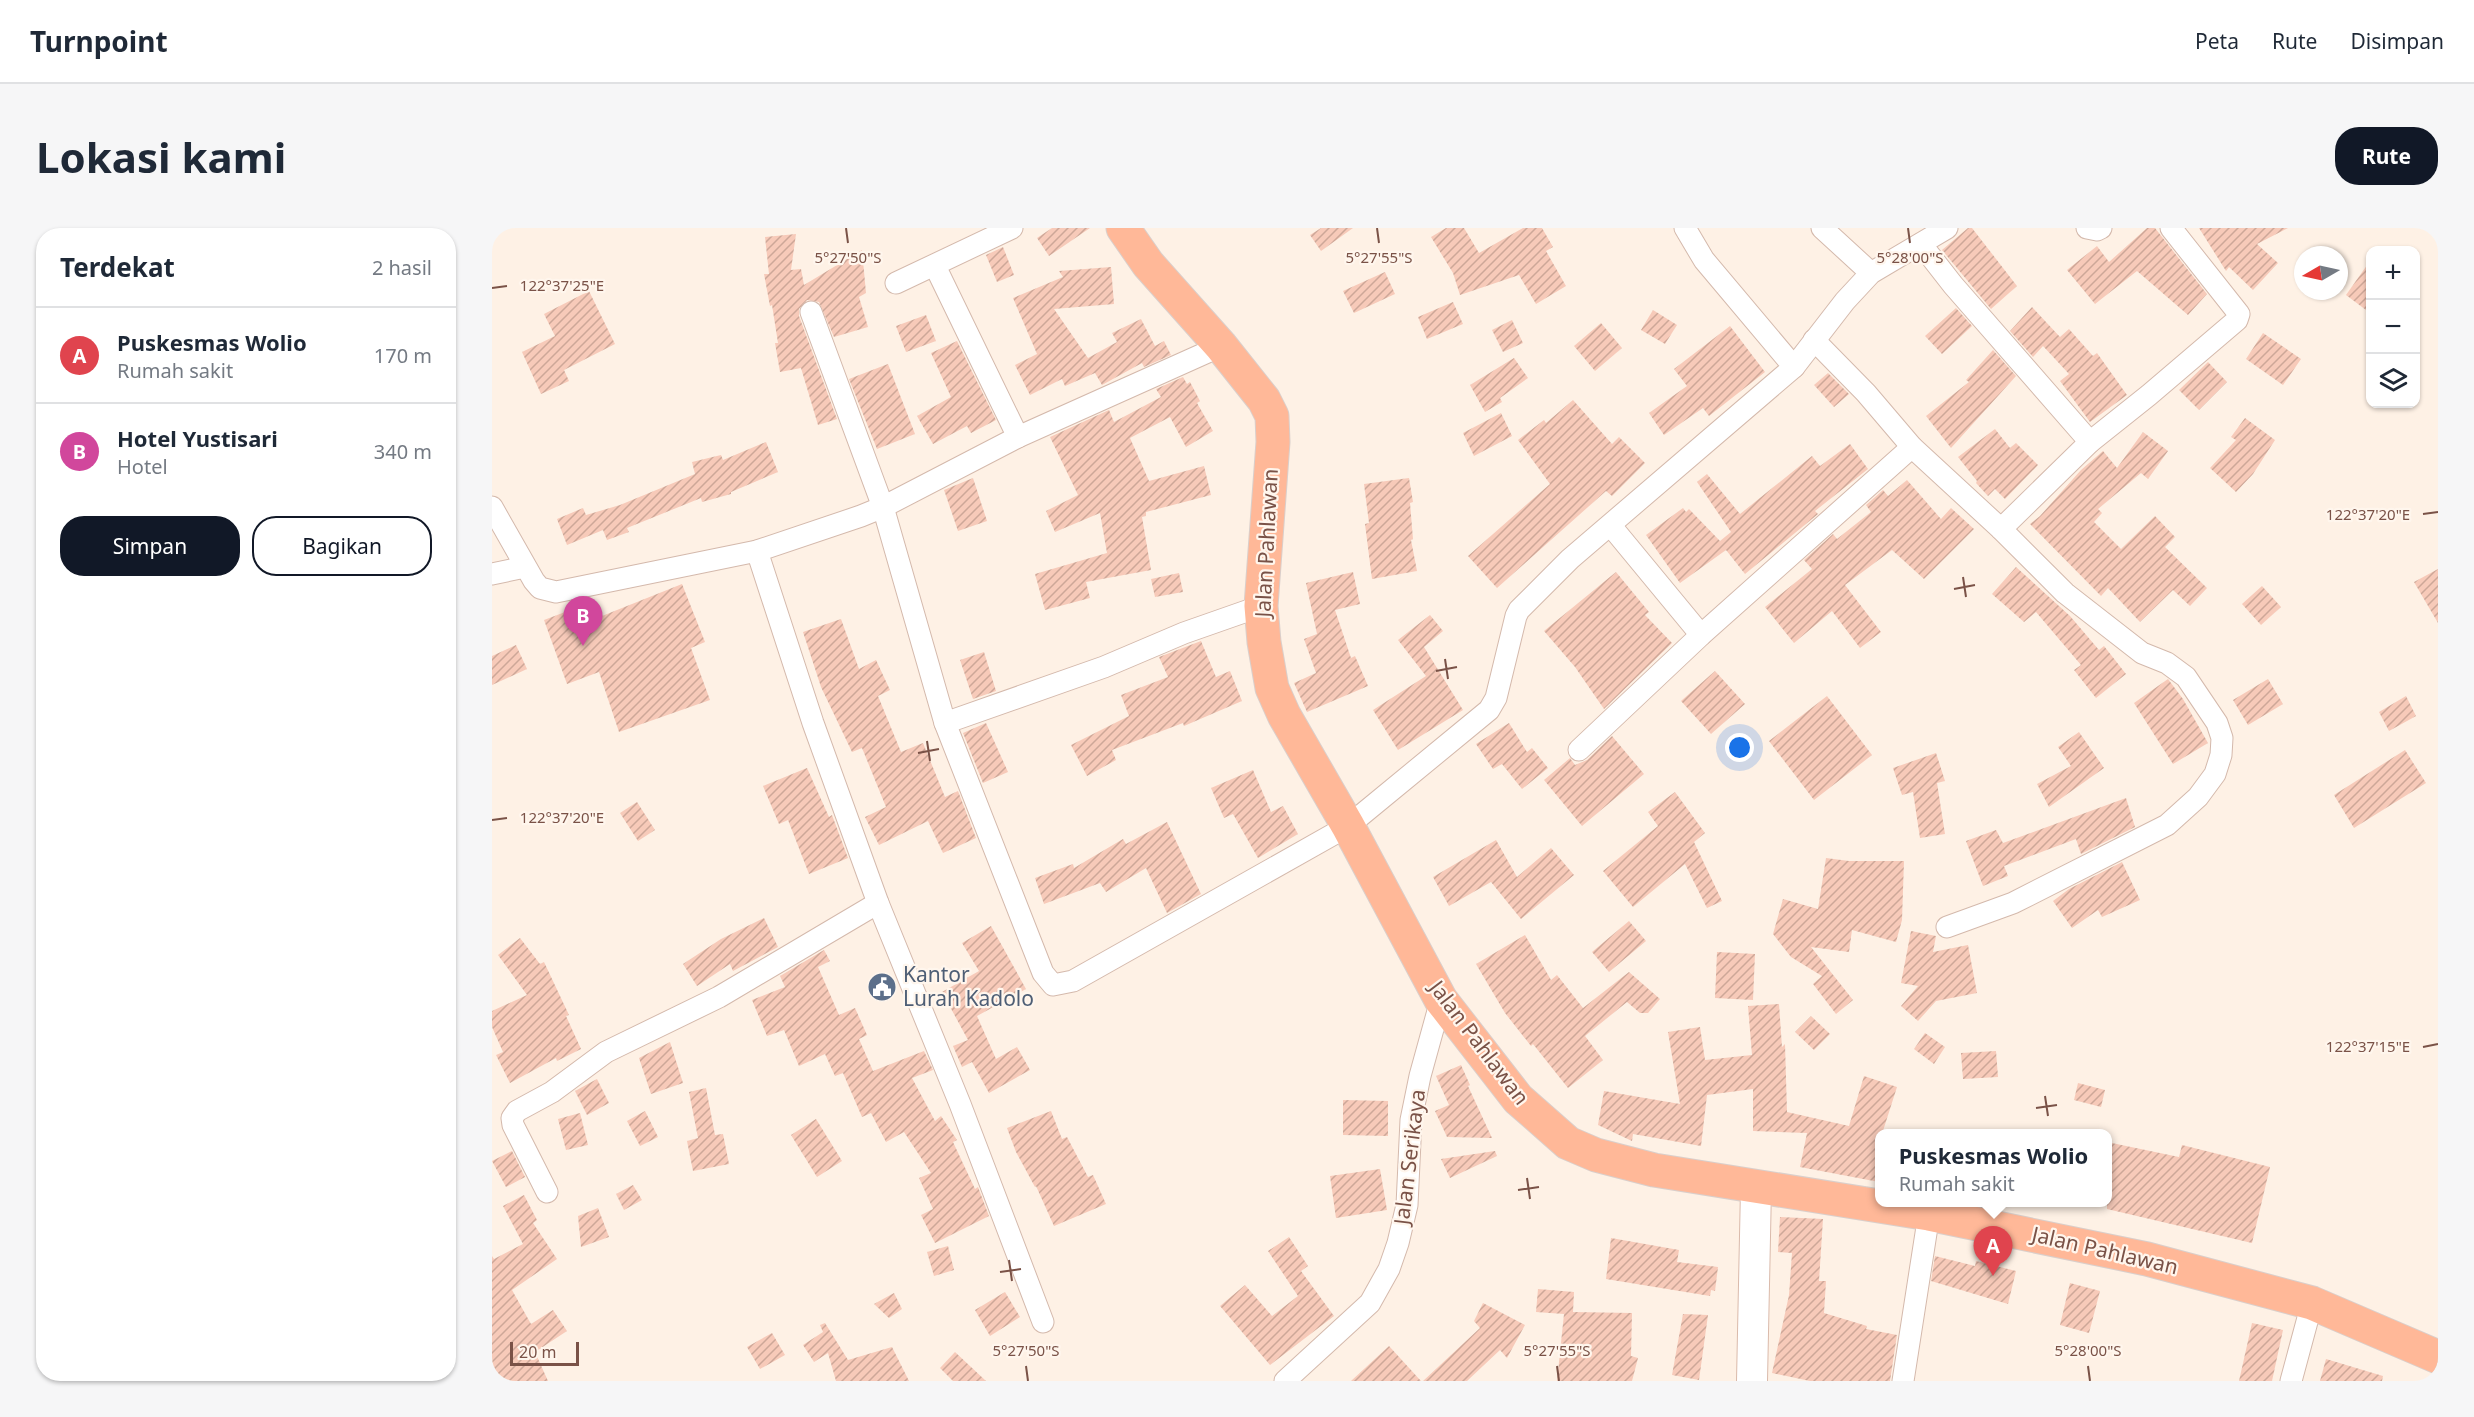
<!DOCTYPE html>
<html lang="id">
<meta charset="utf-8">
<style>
:root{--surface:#fff;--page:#f6f6f7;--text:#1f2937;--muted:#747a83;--line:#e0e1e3;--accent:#111827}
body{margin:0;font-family:"Noto Sans",sans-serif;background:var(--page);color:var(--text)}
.controls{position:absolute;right:18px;top:18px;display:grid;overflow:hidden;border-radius:12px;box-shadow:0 2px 4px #0004}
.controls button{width:54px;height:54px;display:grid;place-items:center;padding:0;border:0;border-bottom:2px solid var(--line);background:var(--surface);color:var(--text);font:30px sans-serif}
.compass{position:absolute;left:1802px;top:18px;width:54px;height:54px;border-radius:50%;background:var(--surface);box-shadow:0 2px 4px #0004;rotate:261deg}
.scale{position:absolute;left:18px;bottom:15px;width:69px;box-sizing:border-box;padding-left:6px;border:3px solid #7a5247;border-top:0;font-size:16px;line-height:21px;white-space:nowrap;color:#7a5247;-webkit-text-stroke:4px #fff6ed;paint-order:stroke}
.you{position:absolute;left:1248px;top:520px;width:21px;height:21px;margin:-15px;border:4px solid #fff;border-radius:50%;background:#1a73e8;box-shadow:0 0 0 9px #1a73e833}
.badge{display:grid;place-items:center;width:39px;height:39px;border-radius:50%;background:var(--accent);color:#fff;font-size:20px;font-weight:700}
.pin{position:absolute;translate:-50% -50px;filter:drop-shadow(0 2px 3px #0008)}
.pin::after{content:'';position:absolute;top:32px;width:21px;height:18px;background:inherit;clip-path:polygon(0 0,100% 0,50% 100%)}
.popup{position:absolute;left:1383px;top:901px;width:237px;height:78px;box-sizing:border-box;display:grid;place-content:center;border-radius:12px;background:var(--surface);filter:drop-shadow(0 2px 4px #0005);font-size:20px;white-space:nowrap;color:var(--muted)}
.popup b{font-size:22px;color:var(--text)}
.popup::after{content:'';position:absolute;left:50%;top:100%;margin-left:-12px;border:12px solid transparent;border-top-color:var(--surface)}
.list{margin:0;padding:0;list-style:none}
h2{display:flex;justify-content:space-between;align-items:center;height:78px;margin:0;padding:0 24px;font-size:26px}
h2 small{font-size:20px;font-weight:400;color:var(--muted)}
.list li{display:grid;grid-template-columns:39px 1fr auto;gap:18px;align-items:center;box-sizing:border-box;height:96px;padding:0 24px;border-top:2px solid var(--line)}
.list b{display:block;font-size:22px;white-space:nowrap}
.list p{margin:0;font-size:20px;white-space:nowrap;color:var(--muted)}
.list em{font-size:20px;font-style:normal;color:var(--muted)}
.actions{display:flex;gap:12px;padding:18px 24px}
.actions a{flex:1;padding:14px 0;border:2px solid var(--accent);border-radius:24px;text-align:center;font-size:21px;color:var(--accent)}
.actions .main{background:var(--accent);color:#fff}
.icon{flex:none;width:33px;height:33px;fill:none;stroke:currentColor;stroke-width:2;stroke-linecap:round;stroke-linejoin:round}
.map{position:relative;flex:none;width:1946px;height:1153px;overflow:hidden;border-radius:24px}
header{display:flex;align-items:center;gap:36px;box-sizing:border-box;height:84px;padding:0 30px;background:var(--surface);border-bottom:2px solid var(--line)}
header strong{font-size:28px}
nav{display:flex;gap:33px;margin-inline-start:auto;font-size:21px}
.intro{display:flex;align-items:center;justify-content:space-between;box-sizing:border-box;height:144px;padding:0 36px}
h1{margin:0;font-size:42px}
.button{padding:15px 27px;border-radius:24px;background:var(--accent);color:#fff;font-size:21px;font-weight:700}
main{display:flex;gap:36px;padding:0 36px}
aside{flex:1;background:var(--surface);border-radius:24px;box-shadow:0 2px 4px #0004}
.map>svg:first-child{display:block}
</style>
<header>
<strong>Turnpoint</strong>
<nav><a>Peta</a><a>Rute</a><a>Disimpan</a></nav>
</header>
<div class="intro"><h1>Lokasi kami</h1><a class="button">Rute</a></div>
<main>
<aside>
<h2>Terdekat<small>2 hasil</small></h2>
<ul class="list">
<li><span class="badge" style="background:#e0444e">A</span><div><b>Puskesmas Wolio</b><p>Rumah sakit</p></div><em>170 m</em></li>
<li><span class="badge" style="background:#d1479c">B</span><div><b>Hotel Yustisari</b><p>Hotel</p></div><em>340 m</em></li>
</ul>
<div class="actions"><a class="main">Simpan</a><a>Bagikan</a></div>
</aside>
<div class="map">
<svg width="1946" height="1153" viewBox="0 0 1946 1153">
<defs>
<pattern id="building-hatch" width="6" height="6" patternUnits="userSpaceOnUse" patternTransform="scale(1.5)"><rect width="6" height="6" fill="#f7cab9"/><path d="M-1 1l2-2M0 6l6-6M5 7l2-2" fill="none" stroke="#cda798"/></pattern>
</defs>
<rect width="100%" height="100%" fill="#fef1e5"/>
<g fill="url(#building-hatch)">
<polygon points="560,0 598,0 557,28 545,10"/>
<polygon points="829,0 861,0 829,23 818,7"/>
<polygon points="954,0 972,0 987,25 1031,0 1050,0 1061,19 1054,23 1074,58 1044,76 1027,47 968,67 961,45 939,9"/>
<polygon points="1476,0 1480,0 1525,58 1499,81 1450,22"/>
<polygon points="1655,0 1663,0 1715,66 1696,87 1645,43 1603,76 1575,42 1605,18 1617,34"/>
<polygon points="1707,0 1796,0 1765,16 1786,35 1761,62 1737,39 1734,43"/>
<polygon points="304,6 299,42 309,41 312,57 370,22 374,65 367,69 376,99 342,109 327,74 315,72 307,81 307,88 345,191 326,197 309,140 288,144 283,115 286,115 280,77 278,78 272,46 277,46 273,9"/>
<polygon points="511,19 522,47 505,54 494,27"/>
<polygon points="1878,33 1878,85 1854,67"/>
<polygon points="619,39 622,76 562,81 596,130 625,114 620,105 649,91 663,118 672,113 679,127 652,139 650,135 610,157 603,145 573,158 570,151 538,167 523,137 545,126 521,70 571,49 567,43"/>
<polygon points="893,44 903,66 862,85 851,63"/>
<polygon points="97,63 123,116 72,142 77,153 49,166 30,124 63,108 52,86"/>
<polygon points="961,74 971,96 935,111 926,89"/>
<polygon points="1540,79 1568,109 1577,101 1601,128 1605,125 1635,167 1598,194 1568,153 1577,146 1551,118 1541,129 1518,103"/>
<polygon points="1464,80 1480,98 1450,126 1433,108"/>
<polygon points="1161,82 1185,97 1173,116 1149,102"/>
<polygon points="434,87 444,113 414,124 404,98"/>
<polygon points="1020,92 1031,115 1011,124 1000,102"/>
<polygon points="1109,95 1130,120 1103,143 1082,118"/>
<polygon points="1238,98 1273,144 1217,188 1211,180 1172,207 1157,185 1195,158 1182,141"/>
<polygon points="1771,105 1809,131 1791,157 1754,131"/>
<polygon points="465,113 504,192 479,205 475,198 441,216 425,188 459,169 439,125"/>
<polygon points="1501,122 1524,148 1459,220 1434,188 1477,154 1474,152"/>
<polygon points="1022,130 1036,150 1008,170 1010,174 993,184 978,157"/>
<polygon points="1716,134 1735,154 1707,182 1687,162"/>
<polygon points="396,136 423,206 385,221 357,151"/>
<polygon points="1336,145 1357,166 1342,179 1322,157"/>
<polygon points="691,149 695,156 698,154 708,173 705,175 721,203 694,219 678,189 638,210 657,253 712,238 719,267 654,284 654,288 650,289 659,342 594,354 598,370 553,382 543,346 615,325 608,285 563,304 554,283 586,267 558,209 617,182 622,194 669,169 664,161"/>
<polygon points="1081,172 1120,216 1127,209 1153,235 1120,268 1114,263 1005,360 976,328 1058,256 1026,212 1052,192 1054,195"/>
<polygon points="1009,185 1020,208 982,228 971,205"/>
<polygon points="1753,190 1783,212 1761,246 1744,264 1718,240 1744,212 1739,209"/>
<polygon points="1503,201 1518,220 1524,215 1546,237 1513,271 1503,261 1496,268 1484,255 1485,253 1466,229"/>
<polygon points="1651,204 1676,223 1656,251 1649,245 1606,281 1610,285 1602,294 1629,321 1663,288 1683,309 1673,319 1715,360 1698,378 1681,362 1648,394 1616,360 1609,368 1538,296 1548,288 1589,242 1611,223 1625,240"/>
<polygon points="274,214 286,244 239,264 239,266 210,274 209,270 135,300 137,304 115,312 111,302 75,317 65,291 91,280 94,287 128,277 203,246 200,234 229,227 231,232"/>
<polygon points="1358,216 1376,241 1323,283 1326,286 1253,346 1234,322 1188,355 1154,307 1191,280 1194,284 1197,281 1228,313 1239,304 1205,254 1215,246 1248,286 1320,228 1328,238"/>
<polygon points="481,250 495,293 466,303 452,262"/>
<polygon points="917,250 921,274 918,275 921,311 919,312 925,343 880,351 873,296 877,295 872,256"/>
<polygon points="1415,252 1449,291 1459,280 1482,301 1432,351 1400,322 1353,357 1389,404 1368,420 1340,383 1302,415 1273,379 1320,341 1312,332 1341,306 1345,311 1379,284 1374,277 1391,262 1396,268"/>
<polygon points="1524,339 1578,388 1607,422 1612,418 1634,446 1604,470 1582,442 1589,437 1544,384 1532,394 1500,366"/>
<polygon points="1946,341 1946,395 1922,354"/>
<polygon points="861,344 868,376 843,382 859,430 863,428 876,458 815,484 802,455 824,445 812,411 825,406 814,355"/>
<polygon points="1124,344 1157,384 1153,387 1180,415 1112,481 1083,439 1052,403"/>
<polygon points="687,345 691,364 663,369 659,351"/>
<polygon points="190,356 213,414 199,420 218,472 127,504 107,444 75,456 52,392 89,378 95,394"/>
<polygon points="1770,358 1789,379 1769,397 1750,376"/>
<polygon points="938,387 951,403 932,419 971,482 906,522 881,482 934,448 906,412"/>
<polygon points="349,391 367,441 384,432 398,462 386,468 409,524 431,515 453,569 466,563 484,610 451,625 436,593 387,617 373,589 394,579 370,520 360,524 329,459 311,404"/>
<polygon points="709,413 724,449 738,443 750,473 692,498 691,495 620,522 624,532 595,548 579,517 637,488 629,467 676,449 667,429"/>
<polygon points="24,417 35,441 0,457 0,428"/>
<polygon points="492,424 504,463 481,471 468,432"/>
<polygon points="1223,443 1253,476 1219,506 1189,473"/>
<polygon points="1676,451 1691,471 1716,515 1681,536 1642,475"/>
<polygon points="1776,451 1791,476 1756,497 1741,472"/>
<polygon points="1335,468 1380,527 1322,572 1277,513"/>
<polygon points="1914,468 1924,488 1897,503 1887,484"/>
<polygon points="494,495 516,544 491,555 471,505"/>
<polygon points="1017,495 1035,524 1040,520 1056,540 1030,561 1010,536 1001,541 984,516"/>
<polygon points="1587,504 1612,540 1557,579 1545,556 1579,538 1566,519"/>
<polygon points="1120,508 1152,546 1090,598 1052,552 1078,530 1083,537 1095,532"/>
<polygon points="1913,522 1934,555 1862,600 1842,567"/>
<polygon points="1444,525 1453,553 1445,555 1453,606 1428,610 1421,564 1410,567 1401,540"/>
<polygon points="315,540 337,589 340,587 356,630 317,646 296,592 287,596 271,558"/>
<polygon points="761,542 779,584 791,578 806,606 766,630 741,586 732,590 719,560"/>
<polygon points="1183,564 1213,605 1202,614 1230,673 1215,680 1193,636 1141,679 1111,643 1166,598 1156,584"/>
<polygon points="1634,570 1643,599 1589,626 1584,611 1512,638 1516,648 1491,658 1474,613 1504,602 1511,615"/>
<polygon points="145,574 163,602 146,613 128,585"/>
<polygon points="675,594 709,666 675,685 654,640 614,664 608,655 552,676 543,650 581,636 582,640 631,611 634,616"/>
<polygon points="1004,612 1025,649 1059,620 1082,647 1029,691 999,654 957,678 941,649"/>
<polygon points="1334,630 1357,633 1412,633 1410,692 1404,714 1360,702 1357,724 1319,719 1361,772 1344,786 1321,756 1330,748 1299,729 1281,706 1291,671 1326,681"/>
<polygon points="1630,634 1648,672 1610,689 1606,682 1580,700 1561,673 1577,661"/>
<polygon points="272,690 286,719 241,743 238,736 205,758 191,736 229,711"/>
<polygon points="1137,693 1154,713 1117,744 1100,724"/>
<polygon points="499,698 534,761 485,788 504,831 525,819 538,842 497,865 480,834 470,839 461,818 476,812 450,764 487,743 470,715"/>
<polygon points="1419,703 1444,708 1441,724 1476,717 1485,765 1444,773 1426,793 1409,778 1426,758 1409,755"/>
<polygon points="1033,707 1059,752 1065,747 1091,780 1137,744 1168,771 1156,785 1148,785 1135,774 1093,808 1111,832 1076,860 1041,816 1039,818 1013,785 984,736"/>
<polygon points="28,710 48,736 52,734 77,787 74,788 89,821 65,833 64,830 18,855 4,827 11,824 0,799 0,783 35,767 6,727"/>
<polygon points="332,722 338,733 326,739 347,787 363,780 375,807 367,811 381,843 432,823 441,842 420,850 443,893 449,888 465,912 461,914 483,961 486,959 497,988 443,1015 429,987 441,981 427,950 439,945 412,904 394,914 379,885 370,889 351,845 343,848 333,826 307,838 292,802 275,808 260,772 293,759 288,748"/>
<polygon points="1225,724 1263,726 1261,772 1223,770"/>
<polygon points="1287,776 1290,819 1293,816 1295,884 1357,898 1372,848 1405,859 1390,906 1387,906 1387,954 1308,939 1315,905 1261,903 1261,861 1215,867 1209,918 1141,906 1140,913 1106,897 1112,863 1188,876 1176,804 1208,799 1213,832 1260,827 1256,778"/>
<polygon points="1319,788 1338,806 1322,822 1303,804"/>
<polygon points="1433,805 1453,819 1442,836 1422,821"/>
<polygon points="178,814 191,855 159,866 147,830"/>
<polygon points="1504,823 1506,849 1471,851 1469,825"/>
<polygon points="969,837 978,857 976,858 1000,910 955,909 943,883 957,877 944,848"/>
<polygon points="105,851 117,875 95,887 83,863"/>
<polygon points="1586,855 1613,862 1609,879 1582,872"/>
<polygon points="214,860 223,907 231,906 237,936 201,943 195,913 206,910 197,864"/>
<polygon points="851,872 896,873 896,908 851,907"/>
<polygon points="153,883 166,909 148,918 135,893"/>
<polygon points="559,883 570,911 575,909 596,949 601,947 614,976 562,998 544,958 543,959 524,924 515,900"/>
<polygon points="88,885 96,917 74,922 66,891"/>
<polygon points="324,891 350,933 325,949 299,907"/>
<polygon points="1615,914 1687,929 1690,917 1778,939 1760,1015 1615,981"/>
<polygon points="20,923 33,949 14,959 0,933"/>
<polygon points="1003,923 1005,928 958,950 949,931"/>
<polygon points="888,941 895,982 844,990 838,948"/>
<polygon points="141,957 150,972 132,982 124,966"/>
<polygon points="32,967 45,992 41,995 65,1031 20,1062 39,1096 61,1082 75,1103 43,1124 56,1153 0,1153 0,1028 2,1031 31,1016 11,978"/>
<polygon points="106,980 117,1009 89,1019 86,988"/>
<polygon points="1288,989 1331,991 1327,1053 1334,1053 1332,1085 1375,1098 1374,1101 1405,1107 1398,1153 1318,1153 1280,1145 1297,1067 1300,1025 1286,1024"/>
<polygon points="797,1009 816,1038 809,1043 842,1088 778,1137 728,1078 753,1057 780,1088 806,1068 776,1023"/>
<polygon points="1119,1010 1187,1022 1185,1034 1226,1039 1223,1063 1219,1062 1218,1068 1114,1051"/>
<polygon points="456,1018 462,1042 442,1048 435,1024"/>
<polygon points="1443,1028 1483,1038 1484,1033 1524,1043 1516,1076 1439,1053"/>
<polygon points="1578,1055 1608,1063 1597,1105 1568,1097"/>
<polygon points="1046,1061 1082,1064 1081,1084 1140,1085 1139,1128 1146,1130 1140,1153 1065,1153 1072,1086 1044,1084"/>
<polygon points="513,1064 528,1089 498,1108 483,1082"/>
<polygon points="402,1065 410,1081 397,1090 382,1076"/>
<polygon points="991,1075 1033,1097 1015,1130 1008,1122 975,1153 931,1153 988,1100 982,1093"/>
<polygon points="1191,1086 1216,1087 1207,1152 1180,1147"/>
<polygon points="333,1095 356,1132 400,1119 417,1153 344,1153 336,1125 322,1134 311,1117 331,1104 328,1097"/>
<polygon points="1760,1095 1791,1102 1780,1153 1747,1153"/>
<polygon points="280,1105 293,1127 268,1141 255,1119"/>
<polygon points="897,1118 929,1153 859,1153"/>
<polygon points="463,1124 494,1153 461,1153 448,1140"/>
<polygon points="1834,1131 1891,1148 1890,1153 1828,1153"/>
</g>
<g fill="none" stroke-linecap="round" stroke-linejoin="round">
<g stroke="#d4b9ac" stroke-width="23">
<g id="minor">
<polyline points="1330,0 1379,45"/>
<polyline points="1595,0 1605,2 1609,0"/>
<polyline points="1429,16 1461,57 1598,214"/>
<polyline points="443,38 526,209"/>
<polyline points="404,55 520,0"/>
<polyline points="319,84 391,279 453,495 612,439 692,405 769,378"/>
<polyline points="1322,112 1374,165 1420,219 1509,301 1598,214 1657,167 1745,92 1747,86 1679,0"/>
<polyline points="1302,139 1353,73 1379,45 1455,0"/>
<polyline points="0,279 42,353 48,360 64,364 265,323 369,288 391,279 526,209 729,118"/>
<polyline points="1119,298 1209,407"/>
<polyline points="265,323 321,495 386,675 468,876 551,1094"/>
<polyline points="0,346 33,339"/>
<polyline points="453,495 551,745 561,757 581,753 856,598 997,482 1004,470 1024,388 1027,382 1078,331 1302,139 1212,32 1193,0"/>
<polyline points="1087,522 1209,407 1420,219"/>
<polyline points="1455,699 1521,675 1675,597 1706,569 1723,546 1729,527 1730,510 1725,495 1694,449 1675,435 1650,425 1573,365 1509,301"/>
<polyline points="55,964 21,897 20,890 25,883 60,864 114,824 227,769 386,675"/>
<polyline points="793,1153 878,1075 897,1041 906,1015 915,977 919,892 928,848 949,772"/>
<polyline points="1411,1153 1437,986"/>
<polyline points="1799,1153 1820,1075"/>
</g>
</g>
<g stroke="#dabaab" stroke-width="32">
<polyline id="secondary" points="1260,1153 1264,960"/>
</g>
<g stroke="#dacfcb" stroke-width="35">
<polyline id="trunk" points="631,0 656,36 729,118 772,172 780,188 781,214 769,378 772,414 780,460 792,487 856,598 949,772 1026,871 1076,915 1104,927 1162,942 1437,986 1655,1031 1820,1075 1946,1129"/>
</g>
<use href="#minor" stroke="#fff" stroke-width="21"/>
<use href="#secondary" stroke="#fff" stroke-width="30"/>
<use href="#trunk" stroke="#ffb898" stroke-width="33"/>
</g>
<path fill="none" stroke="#7a5247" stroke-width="2" d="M354 0 356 15M885 0 887 15M1416 0 1418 15M0 60 15 58M1931 286 1946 284M1471 349 1474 369M1462 361 1483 357M953 431 956 451M944 443 965 439M435 513 438 533M426 525 447 521M0 592 15 590M1931 819 1946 816M1553 868 1556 888M1544 880 1565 877M1035 950 1038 971M1026 962 1047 959M517 1032 520 1053M508 1044 529 1041M534 1138 536 1153M1065 1138 1067 1153M1596 1138 1598 1153"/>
<defs>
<g id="civic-disc" transform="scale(1.5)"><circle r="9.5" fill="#5c6f8a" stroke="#fff6ed"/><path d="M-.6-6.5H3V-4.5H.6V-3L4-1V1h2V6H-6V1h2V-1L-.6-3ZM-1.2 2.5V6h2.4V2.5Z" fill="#fff"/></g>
</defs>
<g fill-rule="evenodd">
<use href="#civic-disc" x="390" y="759"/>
</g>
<g text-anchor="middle" stroke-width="4.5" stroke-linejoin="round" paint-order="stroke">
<g font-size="21" fill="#7a5247" stroke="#fff6ed">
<text transform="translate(775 315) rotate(-87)" y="7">Jalan Pahlawan</text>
<text transform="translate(987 815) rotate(53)" y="7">Jalan Pahlawan</text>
<text transform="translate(918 929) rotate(-83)" y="7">Jalan Serikaya</text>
<text transform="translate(1613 1023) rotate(13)" y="7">Jalan Pahlawan</text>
</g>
<g font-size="21" fill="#4e5e75" stroke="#fff6ed" text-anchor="start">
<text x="411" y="754">Kantor<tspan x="411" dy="24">Lurah Kadolo</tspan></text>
</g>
</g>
<g font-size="15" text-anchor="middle" fill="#7a5247" stroke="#fff6ed" stroke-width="4.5" stroke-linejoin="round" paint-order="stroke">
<text x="356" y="35">5°27'50"S</text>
<text x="887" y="35">5°27'55"S</text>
<text x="1418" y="35">5°28'00"S</text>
<text x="70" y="63">122°37'25"E</text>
<text x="1876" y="292">122°37'20"E</text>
<text x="70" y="595">122°37'20"E</text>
<text x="1876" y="824">122°37'15"E</text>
<text x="534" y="1128">5°27'50"S</text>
<text x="1065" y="1128">5°27'55"S</text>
<text x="1596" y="1128">5°28'00"S</text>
</g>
</svg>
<div class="controls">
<button>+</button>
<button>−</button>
<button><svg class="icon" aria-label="layers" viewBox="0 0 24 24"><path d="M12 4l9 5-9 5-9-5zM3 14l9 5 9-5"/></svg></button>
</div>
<svg class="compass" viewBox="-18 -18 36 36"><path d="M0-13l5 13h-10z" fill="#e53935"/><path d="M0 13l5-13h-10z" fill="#747a83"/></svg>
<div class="scale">20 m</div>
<div class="you"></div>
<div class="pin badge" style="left:1501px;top:1048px;background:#e0444e">A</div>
<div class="popup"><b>Puskesmas Wolio</b>Rumah sakit</div>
<div class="pin badge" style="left:91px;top:418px;background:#d1479c">B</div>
</div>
</main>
